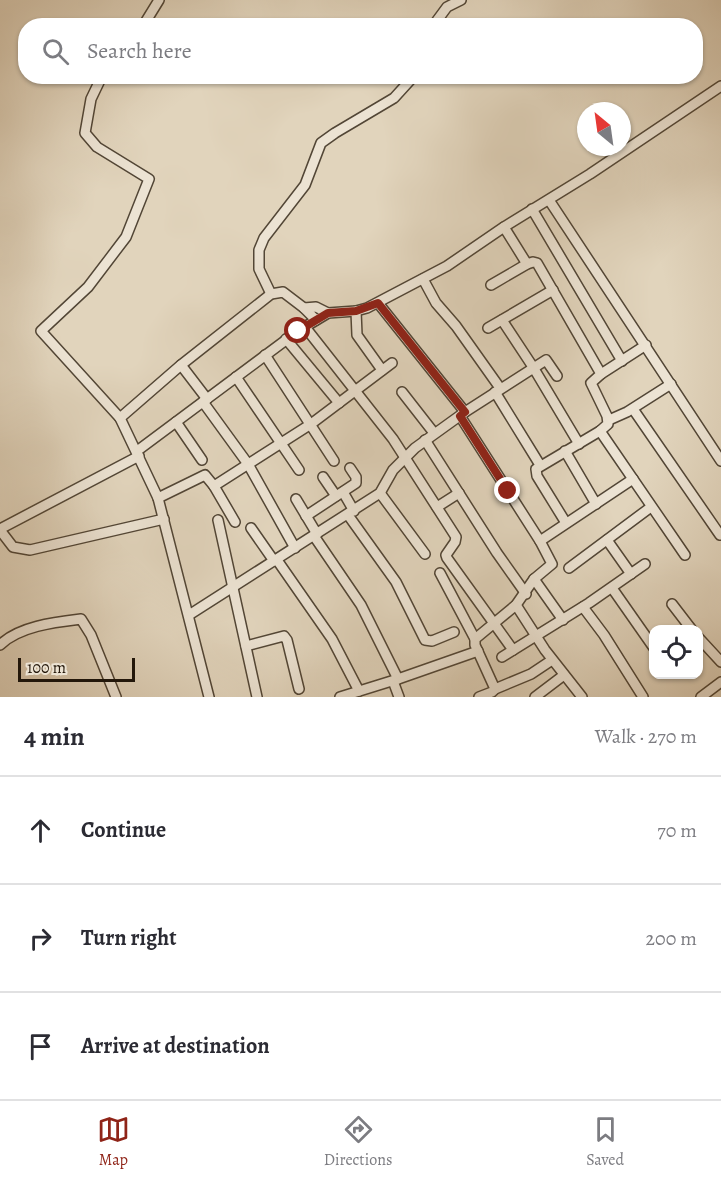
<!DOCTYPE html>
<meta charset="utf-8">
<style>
:root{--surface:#fff;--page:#f2f2f3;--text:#2b2b33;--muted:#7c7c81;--line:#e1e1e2;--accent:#8f2418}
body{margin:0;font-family:Alegreya,serif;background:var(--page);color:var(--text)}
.controls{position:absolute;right:18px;bottom:18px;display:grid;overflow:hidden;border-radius:12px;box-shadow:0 2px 4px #0004}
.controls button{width:54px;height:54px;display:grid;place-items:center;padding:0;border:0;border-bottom:2px solid var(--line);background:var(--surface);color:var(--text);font:30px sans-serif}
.compass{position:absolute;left:577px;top:102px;width:54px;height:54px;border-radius:50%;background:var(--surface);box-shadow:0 2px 4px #0004;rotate:331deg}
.scale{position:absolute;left:18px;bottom:15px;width:117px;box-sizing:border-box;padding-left:6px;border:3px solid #23170a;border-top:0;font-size:16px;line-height:21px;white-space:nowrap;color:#23170a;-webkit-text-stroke:4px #ece3d3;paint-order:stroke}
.stop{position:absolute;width:18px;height:18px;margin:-14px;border:4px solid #8f2418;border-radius:50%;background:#fff}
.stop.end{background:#8f2418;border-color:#fff;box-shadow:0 2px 6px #0008}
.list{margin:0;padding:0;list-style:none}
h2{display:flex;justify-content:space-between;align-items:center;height:78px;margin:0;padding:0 24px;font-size:26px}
h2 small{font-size:20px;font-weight:400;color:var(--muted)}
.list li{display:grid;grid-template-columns:39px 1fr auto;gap:18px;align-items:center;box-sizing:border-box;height:108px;padding:0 24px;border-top:2px solid var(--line)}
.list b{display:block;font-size:22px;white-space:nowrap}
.list em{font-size:20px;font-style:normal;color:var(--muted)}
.icon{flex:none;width:33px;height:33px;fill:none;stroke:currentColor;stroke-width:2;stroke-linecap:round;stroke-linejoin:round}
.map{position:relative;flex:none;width:721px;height:697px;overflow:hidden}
.search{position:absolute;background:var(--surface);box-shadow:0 2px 4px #0004;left:18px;right:18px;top:18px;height:66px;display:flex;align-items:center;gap:15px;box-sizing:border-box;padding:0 21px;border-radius:24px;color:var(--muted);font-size:22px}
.sheet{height:402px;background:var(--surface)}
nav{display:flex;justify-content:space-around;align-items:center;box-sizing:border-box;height:84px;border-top:2px solid var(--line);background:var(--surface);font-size:16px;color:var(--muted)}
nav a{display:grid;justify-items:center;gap:3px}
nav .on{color:var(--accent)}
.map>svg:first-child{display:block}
</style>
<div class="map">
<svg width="721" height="697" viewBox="0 0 721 697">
<rect width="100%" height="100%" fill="#e1d4bc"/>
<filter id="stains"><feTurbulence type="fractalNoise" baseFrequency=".00333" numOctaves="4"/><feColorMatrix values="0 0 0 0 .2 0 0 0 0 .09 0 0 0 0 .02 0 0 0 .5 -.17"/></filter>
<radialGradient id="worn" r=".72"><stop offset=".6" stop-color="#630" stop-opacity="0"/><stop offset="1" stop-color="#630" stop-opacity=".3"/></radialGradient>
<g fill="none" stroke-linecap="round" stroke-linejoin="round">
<g stroke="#524636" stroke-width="12">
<g id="minor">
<polyline points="143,26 159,0"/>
<polyline points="433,26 447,7 461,0"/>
<polyline points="102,76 91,99 85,133 97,147 149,179 126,237 88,287 41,331 120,418"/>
<polyline points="549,200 721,461"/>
<polyline points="532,209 622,361"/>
<polyline points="504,227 527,264"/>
<polyline points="423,279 436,303 456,326 500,388"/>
<polyline points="491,285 527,264 533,262 537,263 601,374 591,383 607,416 608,424 600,431 536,469 537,476 566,523"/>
<polyline points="271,294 259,269 259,250 264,238 305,185 321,143 335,133 394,98 414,76"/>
<polyline points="378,303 465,412"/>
<polyline points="304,308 316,307 328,313"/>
<polyline points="356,311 357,335 382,370"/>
<polyline points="502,320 533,367 579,444"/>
<polyline points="305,327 393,439 456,537 455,542 446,555 447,558 513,650"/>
<polyline points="488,328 553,290"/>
<polyline points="286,339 339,403"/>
<polyline points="265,355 334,461"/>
<polyline points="181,365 207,399"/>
<polyline points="601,374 646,345"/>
<polyline points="236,377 299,470"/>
<polyline points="402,392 434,433"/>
<polyline points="495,392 540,465"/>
<polyline points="203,402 248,464 295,548"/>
<polyline points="633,409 720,535"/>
<polyline points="460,416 540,541 552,564 534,579 516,605 475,639 475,645 495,689 492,692 479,697"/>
<polyline points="609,420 627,412 671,384"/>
<polyline points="176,422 202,460"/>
<polyline points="600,431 685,555"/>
<polyline points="425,440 497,553 526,594"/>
<polyline points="137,451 298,331 328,313 356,311 367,308 447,266 504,227 590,174 721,86"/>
<polyline points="565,451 596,504"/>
<polyline points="323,477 336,496"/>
<polyline points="214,486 311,424 392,363"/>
<polyline points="343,492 354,511"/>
<polyline points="380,493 425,554"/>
<polyline points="158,498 205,475 214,486 235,522"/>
<polyline points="296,499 317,534"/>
<polyline points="437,507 459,493"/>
<polyline points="348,515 396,582 425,640 432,641 454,632"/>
<polyline points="306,516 356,483 356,477 350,468"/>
<polyline points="218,520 257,697"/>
<polyline points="251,528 274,561"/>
<polyline points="0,529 139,456"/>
<polyline points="0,530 13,547 30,550 164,519"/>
<polyline points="314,536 361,605 398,679 340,697"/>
<polyline points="607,540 631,574"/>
<polyline points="540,541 633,479"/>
<polyline points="277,560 332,639 359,691"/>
<polyline points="569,568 651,507"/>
<polyline points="440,573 475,639"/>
<polyline points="534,579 563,620"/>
<polyline points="612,588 654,648"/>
<polyline points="672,604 692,630"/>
<polyline points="516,605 545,650 582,697"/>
<polyline points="583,607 604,635 643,697"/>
<polyline points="189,615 380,493 393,470 415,448 465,412 546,360 557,376"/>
<polyline points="698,637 721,662"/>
<path d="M0 645C19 626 56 622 81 619L91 635 116 697"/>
<polyline points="246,646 284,636 287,640 299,689"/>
<polyline points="502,657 589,603 645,564"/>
<polyline points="398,679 478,651"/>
<polyline points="393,681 399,697"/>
<polyline points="495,689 531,674 552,660"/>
<polyline points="209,697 158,498 120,418 181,365 271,294 283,292 304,308 316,320"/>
<polyline points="535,697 564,675"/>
<polyline points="701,697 721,682"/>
</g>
</g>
<use href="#minor" stroke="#ece3d3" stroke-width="9"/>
</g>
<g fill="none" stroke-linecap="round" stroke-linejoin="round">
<polyline stroke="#8f2418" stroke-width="8" points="298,331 328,313 356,311 378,303 465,412 460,416 508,491"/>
</g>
<rect width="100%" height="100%" filter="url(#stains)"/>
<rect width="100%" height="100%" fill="url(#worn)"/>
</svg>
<div class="controls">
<button><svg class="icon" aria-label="locate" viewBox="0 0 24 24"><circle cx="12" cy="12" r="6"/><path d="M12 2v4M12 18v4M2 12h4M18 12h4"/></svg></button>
</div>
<svg class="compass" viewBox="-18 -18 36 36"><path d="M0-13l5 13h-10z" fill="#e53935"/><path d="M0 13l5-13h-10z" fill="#7c7c81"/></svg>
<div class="scale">100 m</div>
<div class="stop" style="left:298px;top:331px"></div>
<div class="stop end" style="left:508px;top:491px"></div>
<div class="search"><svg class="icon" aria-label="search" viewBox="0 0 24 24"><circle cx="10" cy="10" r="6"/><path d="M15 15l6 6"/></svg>Search here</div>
</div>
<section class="sheet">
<h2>4 min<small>Walk · 270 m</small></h2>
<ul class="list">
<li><svg class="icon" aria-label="ahead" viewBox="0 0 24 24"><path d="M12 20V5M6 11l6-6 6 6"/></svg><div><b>Continue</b></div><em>70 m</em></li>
<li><svg class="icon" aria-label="right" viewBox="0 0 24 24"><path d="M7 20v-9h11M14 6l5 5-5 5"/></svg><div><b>Turn right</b></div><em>200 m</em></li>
<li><svg class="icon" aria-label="arrive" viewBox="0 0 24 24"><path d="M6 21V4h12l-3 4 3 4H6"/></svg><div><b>Arrive at destination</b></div></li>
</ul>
</section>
<nav>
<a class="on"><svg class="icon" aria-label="map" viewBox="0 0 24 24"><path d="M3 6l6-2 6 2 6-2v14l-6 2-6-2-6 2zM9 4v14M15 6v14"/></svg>Map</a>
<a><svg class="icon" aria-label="directions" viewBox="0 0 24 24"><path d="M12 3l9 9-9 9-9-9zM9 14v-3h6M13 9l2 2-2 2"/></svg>Directions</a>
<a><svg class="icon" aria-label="saved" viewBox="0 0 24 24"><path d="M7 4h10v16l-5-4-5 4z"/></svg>Saved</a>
</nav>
